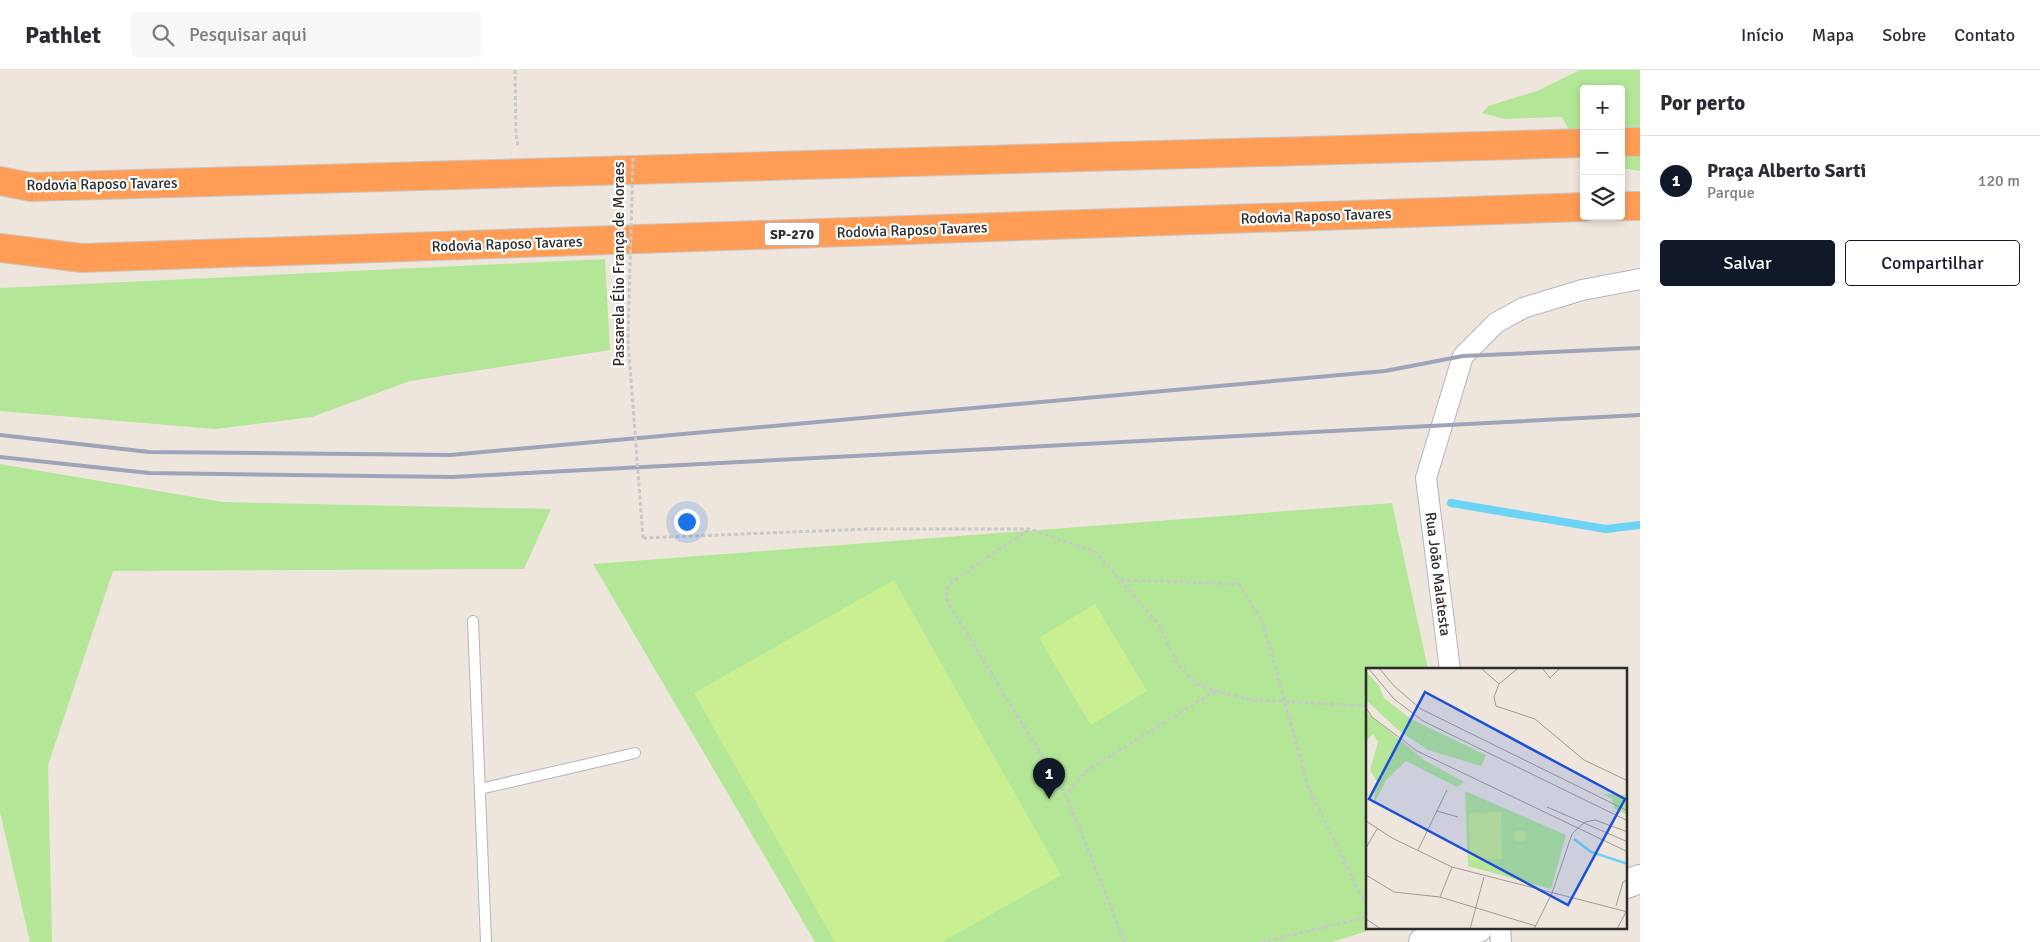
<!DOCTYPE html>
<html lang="pt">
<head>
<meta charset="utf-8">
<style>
  :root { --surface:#fff; --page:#f7f7f7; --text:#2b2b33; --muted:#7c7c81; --line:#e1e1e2; --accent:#111827 }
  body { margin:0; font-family:Signika,sans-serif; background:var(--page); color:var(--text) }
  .controls { position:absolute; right:15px; top:15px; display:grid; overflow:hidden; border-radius:5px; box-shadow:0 2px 8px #0003 }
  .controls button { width:45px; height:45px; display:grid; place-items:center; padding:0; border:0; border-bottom:1px solid var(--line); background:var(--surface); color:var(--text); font:25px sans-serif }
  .you { position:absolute; left:686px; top:451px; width:18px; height:18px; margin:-12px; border:4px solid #fff; border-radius:50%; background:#1a73e8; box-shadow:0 0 0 8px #1a73e833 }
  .badge { display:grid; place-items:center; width:32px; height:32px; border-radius:50%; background:var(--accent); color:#fff; font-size:16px; font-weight:700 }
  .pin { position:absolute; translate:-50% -41px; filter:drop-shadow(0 1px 2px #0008) }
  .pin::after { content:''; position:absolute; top:26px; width:18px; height:15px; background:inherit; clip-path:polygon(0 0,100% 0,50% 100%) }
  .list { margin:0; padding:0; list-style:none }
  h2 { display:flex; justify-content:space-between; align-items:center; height:65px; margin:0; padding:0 20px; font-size:21px }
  h2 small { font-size:16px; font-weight:400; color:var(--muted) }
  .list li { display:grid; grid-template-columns:32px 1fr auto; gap:15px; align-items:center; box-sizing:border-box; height:90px; padding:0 20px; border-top:1px solid var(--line) }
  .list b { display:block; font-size:19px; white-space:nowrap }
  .list p { margin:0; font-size:16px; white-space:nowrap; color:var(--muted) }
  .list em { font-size:16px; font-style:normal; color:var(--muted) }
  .actions { display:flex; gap:10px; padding:15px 20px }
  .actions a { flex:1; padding:11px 0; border:1px solid var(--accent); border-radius:5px; text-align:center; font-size:18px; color:var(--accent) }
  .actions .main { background:var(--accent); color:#fff }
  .icon { flex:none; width:28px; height:28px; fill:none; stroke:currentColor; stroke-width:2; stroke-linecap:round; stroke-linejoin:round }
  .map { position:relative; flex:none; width:1640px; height:872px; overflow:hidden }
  header { display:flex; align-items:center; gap:30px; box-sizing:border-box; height:70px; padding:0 25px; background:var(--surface); border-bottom:1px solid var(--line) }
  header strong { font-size:24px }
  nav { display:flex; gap:28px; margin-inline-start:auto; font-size:18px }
  .search { width:350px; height:45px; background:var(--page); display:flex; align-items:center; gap:12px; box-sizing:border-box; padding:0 18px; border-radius:5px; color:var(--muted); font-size:19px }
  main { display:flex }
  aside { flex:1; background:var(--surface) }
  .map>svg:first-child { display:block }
  .green { fill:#b3e797 }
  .pitch { fill:#c9ef92 }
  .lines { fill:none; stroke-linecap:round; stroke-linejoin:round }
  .stream { stroke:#6bd3f5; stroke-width:8 }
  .service-casing { stroke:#b1b4c0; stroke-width:12 }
  .minor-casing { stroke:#b1b4c0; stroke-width:22 }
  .secondary-casing { stroke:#b1b4c0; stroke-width:30 }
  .motorway-casing { stroke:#c8c8c8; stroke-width:30 }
  .path { stroke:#c8c8c8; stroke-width:3; stroke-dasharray:4 2.5; stroke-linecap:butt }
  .service { stroke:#fff; stroke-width:10 }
  .minor { stroke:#fff; stroke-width:20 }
  .secondary { stroke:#fff; stroke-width:28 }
  .motorway { stroke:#ff9d57; stroke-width:28 }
  .rail { stroke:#9fa3b7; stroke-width:4 }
  .path-bridge { stroke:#c8c8c8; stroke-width:3; stroke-dasharray:4 2.5; stroke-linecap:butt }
  .labels { text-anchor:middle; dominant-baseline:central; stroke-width:4.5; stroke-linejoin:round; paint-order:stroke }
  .shield { fill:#fff; stroke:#6b6b6b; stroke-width:1 }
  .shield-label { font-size:14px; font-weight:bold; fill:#2b2b2b }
  .street-label { font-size:15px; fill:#2b2b2b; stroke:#fff }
  .inset-river { fill:none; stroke:#6bd3f5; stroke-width:2.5 }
  .inset-road { fill:none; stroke:#a09b96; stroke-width:1 }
  .view { fill:#1d4ed8; fill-opacity:0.15; stroke:#1d4ed8; stroke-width:2.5 }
  .inset-edge { fill:none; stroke:#2b2b2b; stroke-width:2.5 }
</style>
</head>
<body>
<header>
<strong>Pathlet</strong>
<div class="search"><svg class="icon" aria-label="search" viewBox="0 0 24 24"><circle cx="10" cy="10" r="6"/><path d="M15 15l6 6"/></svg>Pesquisar aqui</div>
<nav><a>Início</a><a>Mapa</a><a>Sobre</a><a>Contato</a></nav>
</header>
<main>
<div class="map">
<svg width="1640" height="872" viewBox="0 0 1640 872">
  <rect width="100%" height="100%" fill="#eee6dd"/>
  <path class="green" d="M1580,0H1640V101L1621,98V19H1584V78L1575,71L1562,47L1504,49L1482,43L1488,36L1537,21Z
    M605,189L610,280L410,311L312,347L215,359L0,341V218Z
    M0,394L223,432L551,439L524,499L113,501L48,695L52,872H30L0,742Z
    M1392,433L1428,599L1368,600V858H1377L1332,872H815L593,494Z"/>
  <path class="pitch" d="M894,510L1061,805L942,872H835L694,623Z
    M1095,534L1147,621L1091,655L1039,568Z"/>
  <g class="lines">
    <path class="stream" d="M1451,433L1606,459L1640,455"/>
    <defs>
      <path id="service" d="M473,551L486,872
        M480,719L635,683"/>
      <path id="minor" d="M1450,600L1426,408L1463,286L1496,253L1523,238L1582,220L1640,209
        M1500,858L1501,872"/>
      <path id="secondary" d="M1626,814L1640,809
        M1423,872L1478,858"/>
      <path id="motorway" d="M1621,72H1640
        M0,111L31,117L1584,73
        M1621,136H1640
        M0,178L82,188L1584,137"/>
    </defs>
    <use href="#service" class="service-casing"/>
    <use href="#minor" class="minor-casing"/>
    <use href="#secondary" class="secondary-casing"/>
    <use href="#motorway" class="motorway-casing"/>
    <path class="path" d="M515,0L516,63L518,77
      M1028,460L952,512L946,520L947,531L1066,725
      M643,468L867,459H1029L1096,482L1159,555L1178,595L1197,614L1219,622L1253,630L1368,636
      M1121,510L1239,514L1263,553L1308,716L1358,820L1368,836
      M1125,872L1066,725L1085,702L1215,621
      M1261,872L1368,847"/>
    <use href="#service" class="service"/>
    <use href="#minor" class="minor"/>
    <use href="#secondary" class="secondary"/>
    <use href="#motorway" class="motorway"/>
    <path class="rail" d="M0,365L149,382L450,385L1385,301L1463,286L1640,278
      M0,387L149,403L452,407L1640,345"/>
    <path class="path-bridge" d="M633,88L628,270L643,468"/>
  </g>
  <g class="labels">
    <rect class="shield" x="764.5" y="152.5" width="55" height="23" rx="4"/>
    <g class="shield-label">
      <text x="792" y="164">SP-270</text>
    </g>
    <g class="street-label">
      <text transform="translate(102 114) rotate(-1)">Rodovia Raposo Tavares</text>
      <text transform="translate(1316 146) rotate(-2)">Rodovia Raposo Tavares</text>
      <text transform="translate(912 160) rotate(-2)">Rodovia Raposo Tavares</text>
      <text transform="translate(507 174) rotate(-2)">Rodovia Raposo Tavares</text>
      <text transform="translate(619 194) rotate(-90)">Passarela Élio França de Moraes</text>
      <text transform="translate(1438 504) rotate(83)">Rua João Malatesta</text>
    </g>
  </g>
  <g transform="translate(1366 598)">
    <rect width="261" height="261" fill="#eee6dd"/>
    <path d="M0,3L13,18L18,30L45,51L120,87L115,98L62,82L32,62L0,32ZM0,44L58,92L98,114L91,119L40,93L20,112L7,138L11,114L4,102L12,74L7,66L0,73ZM99,123L200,167L185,221L102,198ZM237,126L261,127V147L249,141L246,131Z" fill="#b3e797"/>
    <path d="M135,144L136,191L104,192L103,145ZM148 168a6 6 0 1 1 12 0a6 6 0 1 1-12 0Z" fill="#c9ef92"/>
    <path class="inset-river" d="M208,171L225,184L262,196"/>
    <path class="inset-road" d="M3,1L28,31L57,53L262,153M14,1L28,18L55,41L262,143M116,1L133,16L128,29L130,38L169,51L218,92L262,113M177,1L184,10L193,1M133,16L151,1M0,40L6,49L51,83L262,184M181,139L262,174M71,143L92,149M0,153L26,170L86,199L262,244M0,180L11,161M52,182L81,122M0,207L28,224L74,229L170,258M74,229L86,199M250,238L257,214L262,211M0,251L15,261M104,261L118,209M168,261L186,225L206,166L211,161L219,154L229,152L262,164M251,261L260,244"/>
    <path class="view" d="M59,24L259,131L202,237L3,131Z"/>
    <rect width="261" height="261" class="inset-edge"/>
  </g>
</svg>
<div class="controls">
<button>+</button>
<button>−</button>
<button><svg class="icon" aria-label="layers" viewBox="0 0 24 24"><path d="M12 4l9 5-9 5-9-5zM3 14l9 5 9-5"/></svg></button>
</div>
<div class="you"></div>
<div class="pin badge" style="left:1049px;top:729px">1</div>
</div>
<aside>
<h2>Por perto<small></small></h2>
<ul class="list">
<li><span class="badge">1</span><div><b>Praça Alberto Sarti</b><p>Parque</p></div><em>120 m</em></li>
</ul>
<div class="actions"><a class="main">Salvar</a><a>Compartilhar</a></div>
</aside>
</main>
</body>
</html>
